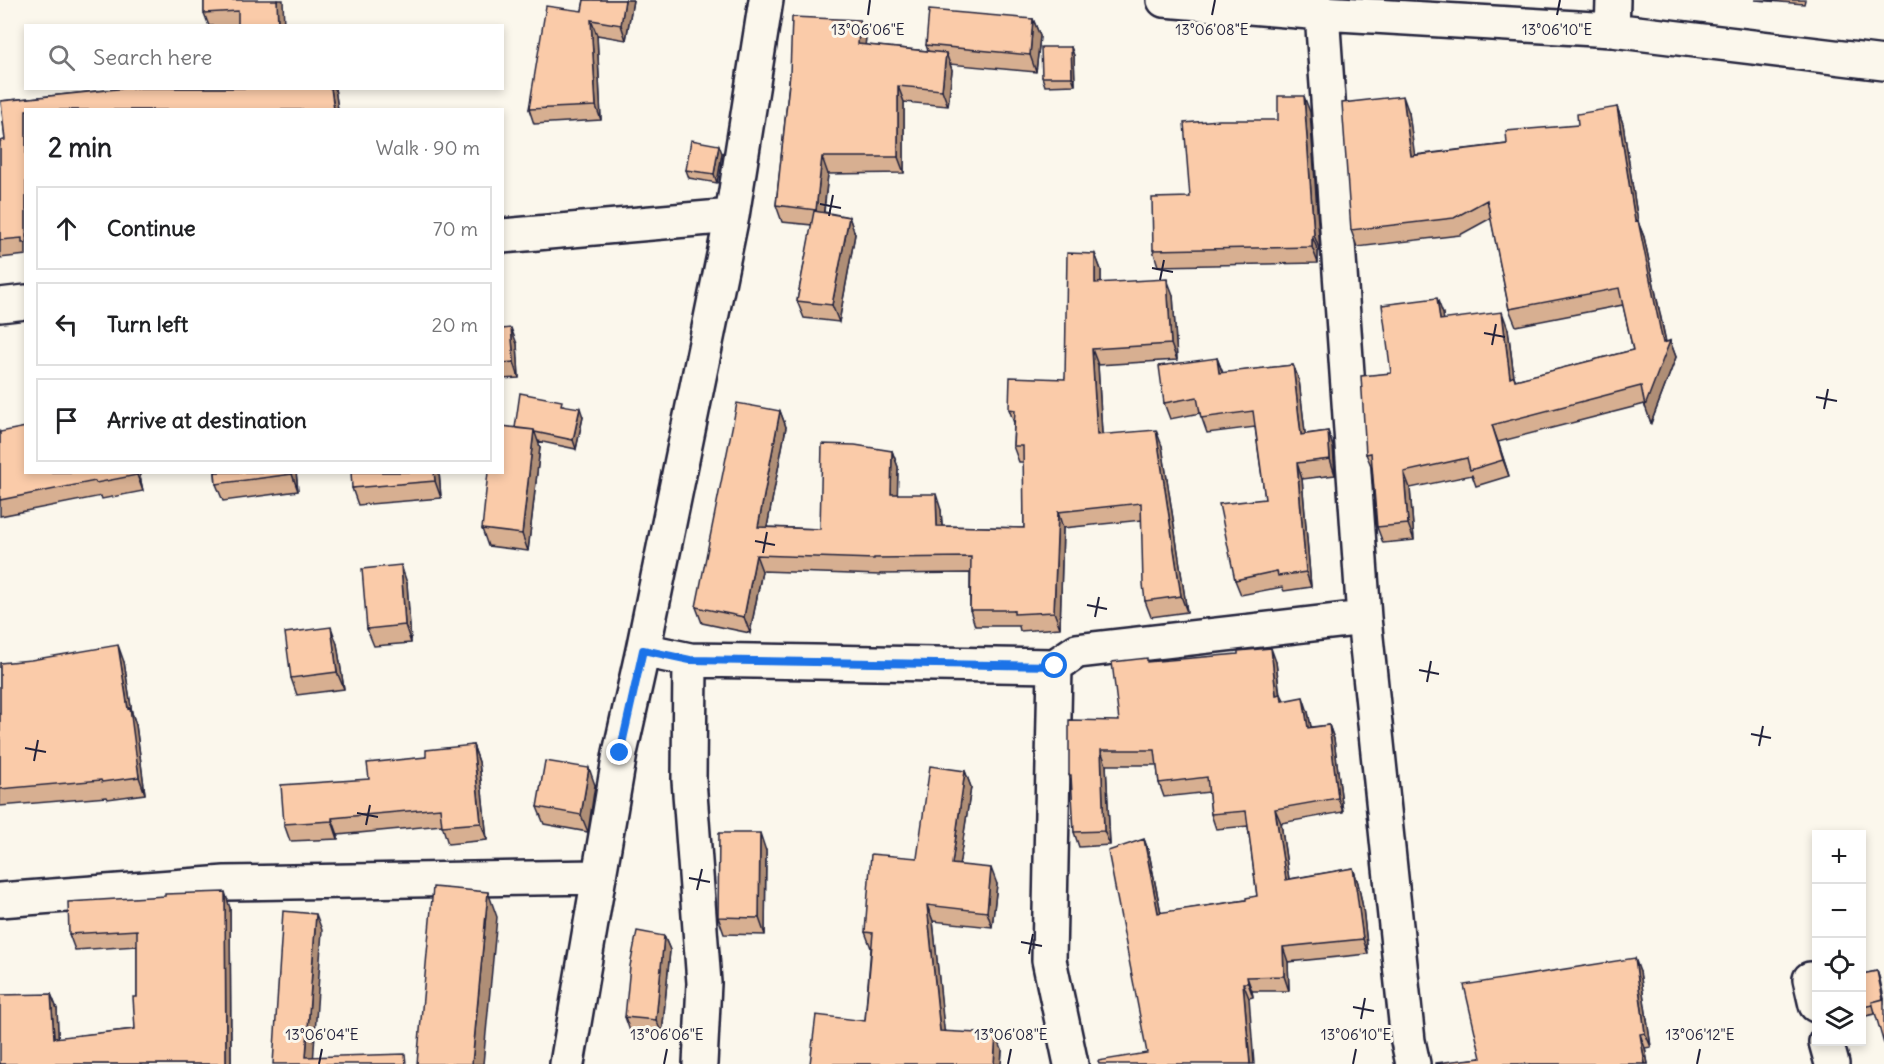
<!DOCTYPE html>
<html lang="en">
<head>
<meta charset="utf-8">
<style>
  :root { --surface:#fff; --page:#f2f2f2; --text:#202124; --muted:#757577; --line:#e0e0e0 }
  body { margin:0; font-family:Delius,sans-serif; background:var(--page); color:var(--text) }
  .controls { position:absolute; right:18px; bottom:18px; display:grid; overflow:hidden; border-radius:0px; box-shadow:0 3px 9px #0003 }
  .controls button { width:54px; height:54px; display:grid; place-items:center; padding:0; border:0; border-bottom:2px solid var(--line); background:var(--surface); color:var(--text); font:30px sans-serif }
  .stop { position:absolute; width:18px; height:18px; margin:-14px; border:4px solid #1a73e8; border-radius:50%; background:#fff }
  .stop.end { background:#1a73e8; border-color:#fff; box-shadow:0 2px 6px #0008 }
  .list { margin:0; padding:0; list-style:none }
  h2 { display:flex; justify-content:space-between; align-items:center; height:78px; margin:0; padding:0 24px; font-size:26px }
  h2 small { font-size:20px; font-weight:400; color:var(--muted) }
  .list li { display:grid; grid-template-columns:39px 1fr auto; gap:18px; align-items:center; box-sizing:border-box; height:84px; margin:0 12px 12px; padding:0 12px; border:2px solid var(--line); border-radius:0px }
  .list b { display:block; font-size:22px; white-space:nowrap }
  .list em { font-size:20px; font-style:normal; color:var(--muted) }
  .icon { flex:none; width:33px; height:33px; fill:none; stroke:currentColor; stroke-width:2; stroke-linecap:round; stroke-linejoin:round }
  .map { position:relative; flex:none; width:1884px; height:1064px; overflow:hidden }
  .search { position:absolute; background:var(--surface); box-shadow:0 3px 9px #0003; left:24px; top:24px; width:480px; height:66px; display:flex; align-items:center; gap:15px; box-sizing:border-box; padding:0 21px; border-radius:0px; color:var(--muted); font-size:22px }
  .panel { position:absolute; background:var(--surface); box-shadow:0 3px 9px #0003; left:24px; top:108px; width:480px; height:366px; border-radius:0px }
  .map>svg:first-child { display:block }
  .lines { fill:none; stroke-linecap:round; stroke-linejoin:round }
  .minor-casing { stroke:#22223b; stroke-width:38 }
  .minor { stroke:#fbf7ec; stroke-width:33 }
  .wall { fill:#d7af91; stroke:#22223b; stroke-width:1.5 }
  .shaded-wall { fill:#af8e76; stroke:#22223b; stroke-width:1.5 }
  .building { fill:#facba9; stroke:#22223b; stroke-width:1.5 }
  .route { stroke:#1a73e8; stroke-width:8 }
  .ticks { fill:none; stroke:#22223b; stroke-width:2 }
  .ticks-label { font-size:15px; text-anchor:middle; fill:#22223b; stroke:#fbf7ec; stroke-width:6; stroke-linejoin:round; paint-order:stroke }
</style>
</head>
<body>
<div class="map">
<svg width="1884" height="1064" viewBox="0 0 1884 1064">
  <rect width="100%" height="100%" fill="#fbf7ec"/>
  <filter id="ink" filterUnits="userSpaceOnUse"><feTurbulence type="fractalNoise" baseFrequency=".0167" numOctaves="2"/><feDisplacementMap in="SourceGraphic" scale="12" xChannelSelector="R" yChannelSelector="G"/><feConvolveMatrix kernelMatrix="1 2 1 2 8 2 1 2 1" color-interpolation-filters="sRGB"/></filter>
  <g filter="url(#ink)">
    <g class="lines">
      <defs>
        <path id="minor" d="M1164,0L1322,13L1612,30L1884,63
          M1322,13L1364,618L1408,1041L1413,1064
          M1612,30L1613,0
          M502,236L732,216
          M0,305L26,302
          M643,650L690,660L1055,666L1077,651L1364,618
          M690,660L689,780L704,983L700,1064
          M1055,666L1049,960L1071,1064
          M0,900L225,883L598,877
          M1810,979L1816,1005
          M1826,1042L1832,1064
          M567,1064L620,753L643,650L732,216L766,0"/>
      </defs>
      <use href="#minor" class="minor-casing"/>
      <use href="#minor" class="minor"/>
    </g>
    <path class="wall" d="M204,0L284,26H209L204,13Z
      M584,0H633L626,40L597,35L601,120L534,124L529,109L582,11Z
      M1755,0H1805L1804,4Z
      M1033,19L1040,36L1036,72L950,64L952,70L948,106L904,102V173L828,174L824,212L849,217L855,234L839,322L804,318L797,301L812,225L782,222L776,205L790,74L866,36L865,45L928,51L926,45Z
      M1071,47L1074,56L1075,85L1045,86L1042,77Z
      M127,88H335L338,110H26V255L0,258V141L5,140L1,101Z
      M1617,107L1623,124L1638,222L1644,237L1666,342L1670,341L1676,357L1651,423L1645,404L1498,442L1509,476L1476,486L1472,475L1410,488L1414,540L1383,543L1377,527L1373,470L1366,454L1391,373L1443,314V320L1508,329L1514,377L1516,380L1633,350L1623,305L1516,326L1509,309L1491,218L1460,235L1357,247L1351,230L1409,113L1414,155L1507,144L1578,125Z
      M1310,112L1320,251H1318V263L1158,266L1153,250L1190,197L1278,120Z
      M722,153L717,183L689,178L686,170Z
      M1095,254L1101,270V283L1173,295L1177,360L1098,365L1102,434L1162,446L1187,612L1151,617L1145,601L1142,520L1063,528L1060,628L1020,631L1019,626H975L970,610V573L880,574V575L762,571L750,633L702,623L696,607L780,411L786,427L767,527L820,529L892,451L898,467L897,494L941,510L942,526L1024,528V462H1019L1013,446L1014,423L1009,409L1065,379Z
      M502,329L517,344L519,378L502,379Z
      M1217,358L1223,373L1293,365L1299,380L1305,434L1328,431L1333,447L1335,475L1302,479L1311,587L1284,591L1282,587L1241,595L1235,580L1265,499L1255,427L1207,433L1200,413L1170,419L1164,403Z
      M563,405L583,417L576,449L538,441L540,447L528,551L488,546L482,529L515,428Z
      M0,432L26,472H139L143,491L102,499L101,496L0,516Z
      M215,472H296L298,491L223,501L216,484Z
      M439,472L441,498L358,505L352,488Z
      M407,583L411,643L374,646L367,629Z
      M337,644L344,689L297,695L291,678Z
      M124,662L132,713L136,725L145,794L108,799L107,797L0,806V663Z
      M1148,662H1276L1280,695L1281,694L1284,700L1308,712L1311,727L1329,725L1334,739L1343,812L1281,823L1289,879L1353,868L1358,883L1363,908L1368,954L1288,962L1289,991H1252L1253,997L1249,998L1147,1053L1144,839L1149,853L1161,913L1246,900L1257,896L1248,826L1216,829L1211,814L1209,792L1164,797L1159,783L1157,765H1106L1110,845L1079,847L1074,832L1072,784L1069,775L1119,721Z
      M473,745L479,762L487,840L448,844L442,825L338,835V839L290,841L284,824L369,779L426,757Z
      M965,771L971,787L959,865L997,884L992,927L933,921L944,1031L1002,1050L1001,1064H810L865,1021L871,948L865,932L917,858Z
      M595,785L588,832L544,824L537,807Z
      M766,851L765,935L724,934L718,917Z
      M230,908L231,1064H0L51,994L57,1009L58,1038L135,1029L137,997V946L75,950L69,934Z
      M664,936L670,950L662,1034L630,1031L625,1017Z
      M1877,971L1880,980L1875,1014L1862,1017V974Z
      M1640,972L1651,1047L1645,1048L1648,1064H1436L1481,1058Z"/>
    <path class="shaded-wall" d="M277,0H283L284,26H278Z
      M625,0H633L626,40L621,25Z
      M1033,19L1040,36L1036,72L1030,55Z
      M591,20L597,35L601,120L596,106Z
      M860,20L866,36L864,60L858,44Z
      M1071,47L1074,56L1075,85L1072,77Z
      M946,53L952,70L948,106L942,90Z
      M898,86L904,102V173L898,157Z
      M331,88H335L338,110H334Z
      M1304,96L1310,112L1320,251L1314,235Z
      M1403,96L1409,113L1417,172L1411,156Z
      M1617,107L1623,124L1638,222L1644,237L1667,348L1670,341L1676,357L1651,423L1645,406L1663,343L1635,221Z
      M719,145L722,153L717,183L714,174Z
      M822,157L828,174L822,226L816,210Z
      M849,217L855,234L839,322L832,305Z
      M1312,236L1318,251V263L1312,247Z
      M1095,254L1101,270V300L1095,283Z
      M1167,279L1173,295L1177,360L1171,344Z
      M1437,298L1443,314L1446,337L1440,320Z
      M1502,312L1508,329L1516,394L1510,378Z
      M511,328L517,344L519,378L514,362Z
      M1092,349L1098,365L1103,451L1097,435Z
      M1217,358L1223,374L1219,373Z
      M1293,365L1299,380L1307,450L1301,435Z
      M580,408L583,417L576,449L573,440Z
      M780,411L786,427L764,543L758,527Z
      M1492,425L1498,442L1509,476L1503,460Z
      M534,430L540,447L528,551L522,534Z
      M1156,430L1162,446L1187,612L1181,596Z
      M1328,431L1333,447L1335,475L1330,459Z
      M892,451L898,467L897,510L891,494Z
      M1297,463L1302,479L1311,587L1306,572Z
      M136,472H139L143,491L137,475Z
      M292,472H296L298,491L292,474Z
      M434,472H439L441,498L435,481Z
      M1404,472L1410,488L1414,540L1408,524Z
      M936,494L941,510L943,542L937,526Z
      M1058,512L1063,528L1060,628L1054,612Z
      M756,555L762,571L750,633L744,617Z
      M401,565L407,583L411,643L405,625Z
      M331,627L337,644L344,689L337,672Z
      M118,645L124,662L132,713L136,725L145,794L139,777Z
      M1271,648L1276,662L1281,709L1276,695Z
      M1303,697L1308,712L1314,742L1308,728Z
      M1329,725L1334,739L1343,812L1338,798Z
      M473,745L479,762L487,840L481,823Z
      M1101,750L1106,765L1110,845L1104,831Z
      M589,768L595,785L588,832L581,815Z
      M965,771L971,787L957,880L952,864Z
      M1275,809L1281,823L1291,894L1286,880Z
      M332,818L338,835V839L332,821Z
      M760,833L766,851L765,935L759,918Z
      M1144,839L1149,853L1164,928L1158,913Z
      M991,868L997,884L992,927L987,912Z
      M1353,868L1358,883L1363,908L1368,954L1363,939Z
      M225,892L230,908L231,1064H226Z
      M488,892L497,917L483,1064H472Z
      M927,905L933,921L946,1047L940,1031Z
      M316,914L322,930L313,1064L306,1057Z
      M664,936L670,950L662,1034L656,1020Z
      M1283,947L1288,962L1289,991L1284,976Z
      M1635,958L1640,972L1651,1047L1645,1033Z
      M1877,971L1880,980L1884,998V1004Z
      M1247,977L1252,991L1253,997L1248,983Z
      M1243,983L1249,998L1254,1064H1250Z
      M51,994L57,1009L59,1054L54,1038Z
      M996,1034L1002,1050L1001,1064H994Z
      M1640,1034L1645,1048L1648,1064H1645Z"/>
    <path class="building" d="M204,0H277L278,26H238V11L204,13Z
      M584,0H625L621,25L591,20L596,106L529,109L546,6L582,11Z
      M929,10L1033,19L1030,55L926,45Z
      M792,17L860,20L858,44L946,53L942,90L898,86V157H822L816,210L776,205L790,74Z
      M1041,47H1071L1072,77H1042Z
      M127,88H331L334,110H26V243H22V238L0,240V141L5,140L1,101Z
      M1278,96H1304L1314,235L1312,236V247L1153,250L1152,198L1190,197L1184,123L1219,120H1278Z
      M1403,96L1411,156L1507,144L1506,131L1578,125L1577,114L1617,107L1635,221L1638,220L1663,343L1670,341L1645,406L1641,386L1492,425L1503,460L1470,470L1467,458L1404,472L1408,524L1377,527L1371,453L1366,454L1361,376L1391,373L1382,305L1437,298L1440,320L1502,312L1510,378L1514,376L1515,380L1633,350L1619,288L1509,309L1487,200L1454,218L1351,230L1342,103Z
      M691,140L719,145L714,174L686,170Z
      M814,211L849,217L832,305L797,301Z
      M1067,253L1095,254V283L1167,279L1171,344L1092,349L1097,435L1156,430L1181,596L1145,601L1143,584L1141,503L1058,512L1054,612L1014,614V610H970L971,557L874,558V559L756,555L744,617L696,607L737,403L780,411L758,527L820,529L822,444L855,445L892,451L891,494H936L937,526L1024,528L1023,446H1013L1015,410L1009,409L1010,377L1065,379Z
      M511,328L514,362L502,363V329Z
      M1217,358L1219,373L1293,365L1301,435L1328,431L1330,459L1297,463L1306,572L1278,576L1277,571L1235,580L1219,504L1265,499L1253,411L1201,418L1197,397L1164,403L1159,366Z
      M520,393L562,401L561,405L580,408L573,440L535,432L534,430L515,428Z
      M502,426L534,430L522,534L482,529L488,472H502Z
      M26,427V472H136L137,475L96,483L95,481L0,500V432Z
      M215,472H292V474L216,484Z
      M351,472H434L435,481L352,488Z
      M401,565L405,625L367,629L362,569Z
      M331,627L337,672L291,678L285,633Z
      M118,645L128,709L130,708L139,777L102,782L101,780L0,789V663L31,660Z
      M1271,648L1276,695L1281,694L1282,701L1303,697L1308,728L1329,725L1338,798L1275,809L1286,880L1353,868L1357,894L1363,939L1283,947L1284,976L1247,977L1248,983H1243L1250,1064H1099L1098,1061L1147,1053L1108,851L1144,839L1158,913L1246,900V898L1257,896L1246,811L1211,814L1207,777L1159,783L1155,750H1101L1104,831L1074,832L1071,775H1069V720L1119,721L1112,662L1147,658V662L1238,654V651Z
      M473,745L481,823L442,826L440,808L332,818V821L284,824L281,785L369,779L367,763L426,757V750Z
      M545,761L589,768L581,815L537,807Z
      M930,766L965,771L952,864L991,868L987,912L927,905L940,1031L996,1034L994,1064H810L816,1015L865,1021L873,933L865,932L871,854L917,858Z
      M719,833H760L759,918L718,917Z
      M433,887L488,892L472,1064H417Z
      M225,892L226,1064H0V995L51,994L54,1038L135,1029L133,997H137V930L69,934L68,902L165,896V894Z
      M283,911L316,914L306,1057L405,1054L406,1064H273Z
      M637,931L664,936L656,1020L625,1017L630,966Z
      M1635,958L1645,1033L1640,1034L1645,1064H1436V1063L1481,1058L1464,985Z
      M1877,971L1883,999L1872,1002L1873,1005L1862,1007V974Z
      M1884,999V1044L1872,1002Z"/>
  </g>
  <g class="lines" filter="url(#ink)">
    <path class="route" d="M620,753L643,650L690,660L1055,666"/>
  </g>
  <path class="ticks" d="M868,15L870,0M1212,15L1215,0M1557,15L1560,0M820,204L841,208M829,216L833,195M1152,268L1173,272M1160,280L1164,260M1484,333L1505,337M1492,345L1496,324M1816,397L1837,401M1824,409L1828,389M755,541L775,545M763,553L767,532M1087,605L1107,609M1095,617L1099,597M1419,670L1439,674M1427,682L1431,661M1751,734L1771,738M1759,746L1763,726M25,748L46,752M34,761L38,740M357,813L378,817M366,825L370,805M689,878L710,882M697,890L702,869M1021,942L1042,946M1029,954L1033,934M1353,1007L1374,1011M1361,1019L1365,998M319,1064L322,1049M664,1064L667,1049M1008,1064L1011,1049M1353,1064L1356,1049M1697,1064L1700,1049"/>
  <g class="ticks-label">
    <text x="868" y="35">13°06'06"E</text>
    <text x="1212" y="35">13°06'08"E</text>
    <text x="1557" y="35">13°06'10"E</text>
    <text x="322" y="1040">13°06'04"E</text>
    <text x="667" y="1040">13°06'06"E</text>
    <text x="1011" y="1040">13°06'08"E</text>
    <text x="1356" y="1040">13°06'10"E</text>
    <text x="1700" y="1040">13°06'12"E</text>
  </g>
</svg>
<div class="controls">
<button>+</button>
<button>−</button>
<button><svg class="icon" aria-label="locate" viewBox="0 0 24 24"><circle cx="12" cy="12" r="6"/><path d="M12 2v4M12 18v4M2 12h4M18 12h4"/></svg></button>
<button><svg class="icon" aria-label="layers" viewBox="0 0 24 24"><path d="M12 4l9 5-9 5-9-5zM3 14l9 5 9-5"/></svg></button>
</div>
<div class="stop" style="left:1055px;top:666px"></div>
<div class="stop end" style="left:620px;top:753px"></div>
<div class="search"><svg class="icon" aria-label="search" viewBox="0 0 24 24"><circle cx="10" cy="10" r="6"/><path d="M15 15l6 6"/></svg>Search here</div>
<section class="panel">
<h2>2 min<small>Walk · 90 m</small></h2>
<ul class="list">
<li><svg class="icon" aria-label="ahead" viewBox="0 0 24 24"><path d="M12 20V5M6 11l6-6 6 6"/></svg><div><b>Continue</b></div><em>70 m</em></li>
<li><svg class="icon" aria-label="left" viewBox="0 0 24 24"><path d="M17 20v-9H6M10 6l-5 5 5 5"/></svg><div><b>Turn left</b></div><em>20 m</em></li>
<li><svg class="icon" aria-label="arrive" viewBox="0 0 24 24"><path d="M6 21V4h12l-3 4 3 4H6"/></svg><div><b>Arrive at destination</b></div></li>
</ul>
</section>
</div>
</body>
</html>
